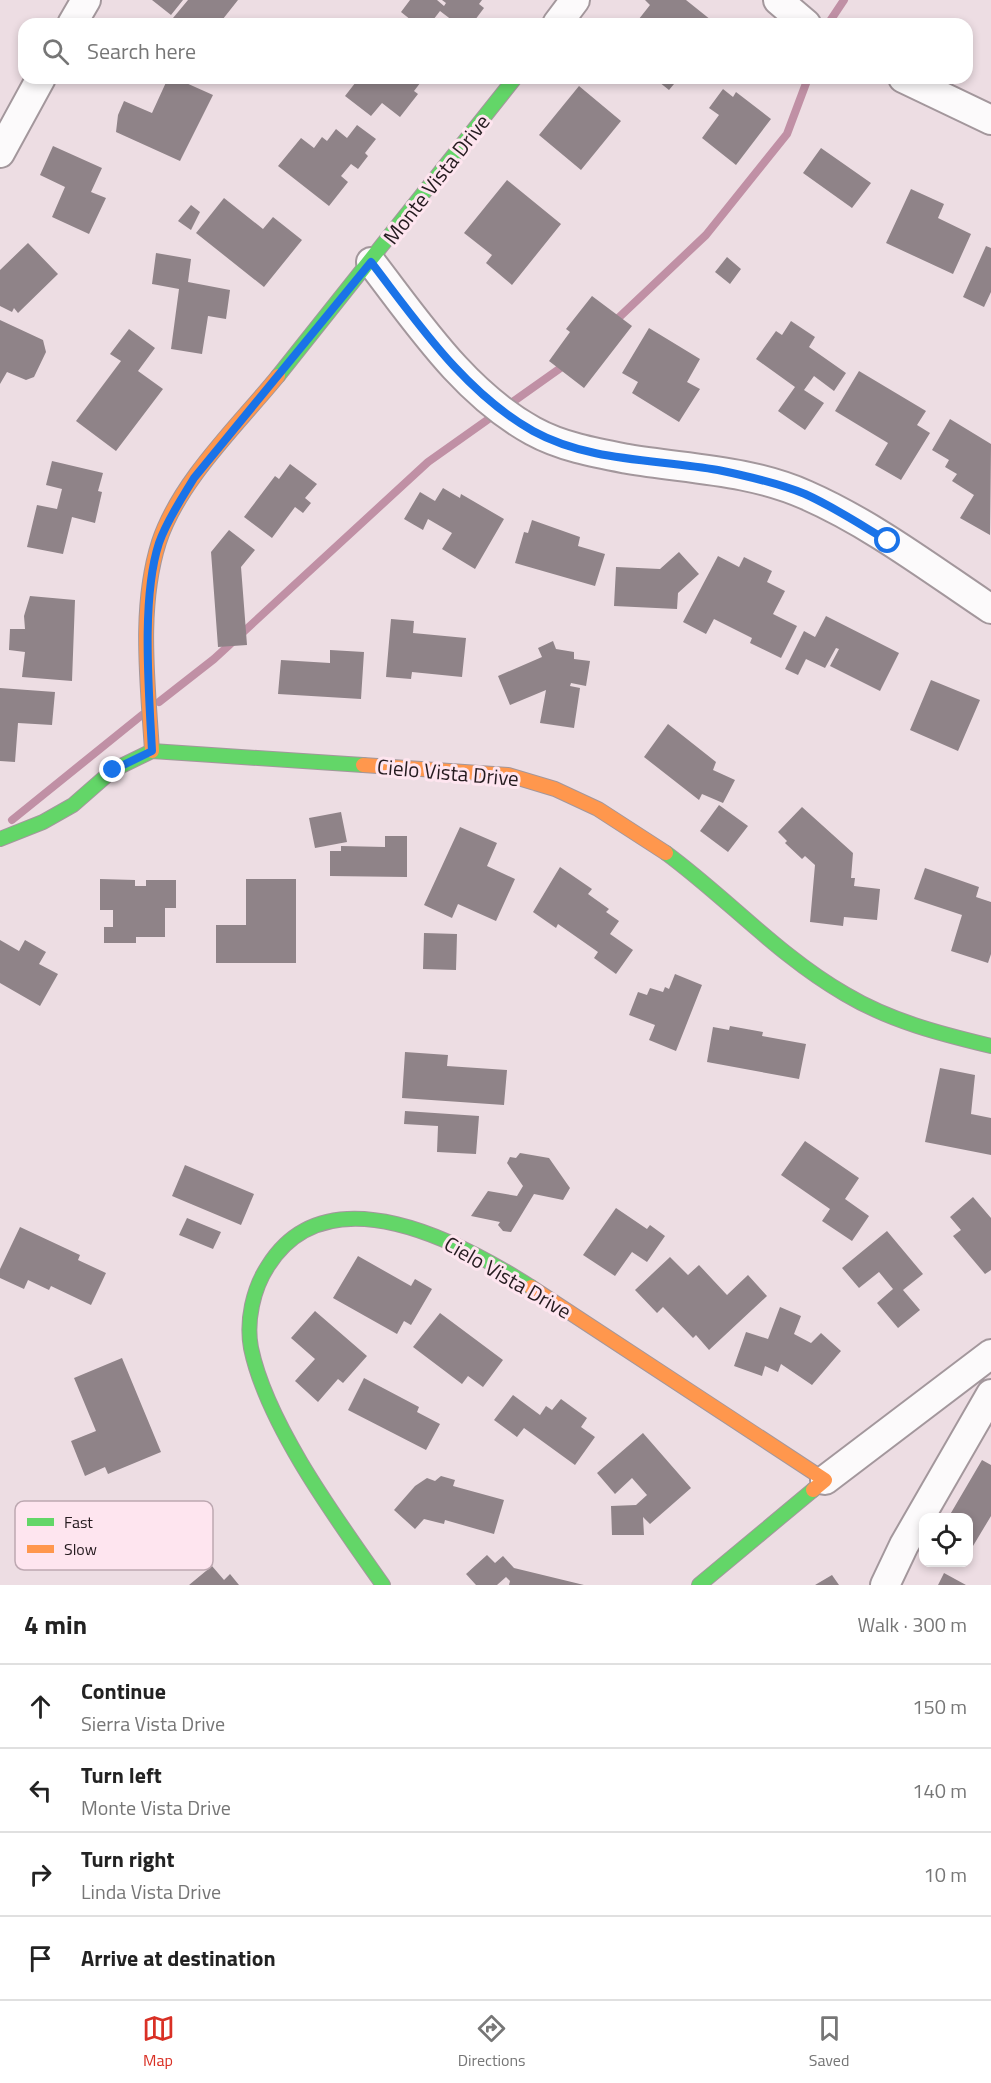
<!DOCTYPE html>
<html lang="en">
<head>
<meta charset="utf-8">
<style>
  :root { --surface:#fff; --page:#f6f6f6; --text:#222; --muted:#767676; --line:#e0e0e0; --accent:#d93025 }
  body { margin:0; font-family:"Titillium Web",sans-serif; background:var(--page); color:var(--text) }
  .controls { position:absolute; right:18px; bottom:18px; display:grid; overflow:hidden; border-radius:12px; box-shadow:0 3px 9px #0003 }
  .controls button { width:54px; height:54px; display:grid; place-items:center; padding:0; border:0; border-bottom:2px solid var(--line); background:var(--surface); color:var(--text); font:30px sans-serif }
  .stop { position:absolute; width:18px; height:18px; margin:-14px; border:4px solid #1a73e8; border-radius:50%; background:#fff }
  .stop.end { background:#1a73e8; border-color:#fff; box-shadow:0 2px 6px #0008 }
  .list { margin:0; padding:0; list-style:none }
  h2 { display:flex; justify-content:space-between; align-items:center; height:78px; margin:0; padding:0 24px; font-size:26px }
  h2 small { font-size:20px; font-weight:400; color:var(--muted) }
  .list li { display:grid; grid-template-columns:39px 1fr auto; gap:18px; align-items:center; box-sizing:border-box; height:84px; padding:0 24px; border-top:2px solid var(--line) }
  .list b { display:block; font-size:22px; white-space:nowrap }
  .list p { margin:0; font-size:20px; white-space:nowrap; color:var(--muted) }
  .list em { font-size:20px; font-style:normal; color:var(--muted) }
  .icon { flex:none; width:33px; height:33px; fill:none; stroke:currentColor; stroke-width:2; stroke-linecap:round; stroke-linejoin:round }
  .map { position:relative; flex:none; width:991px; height:1585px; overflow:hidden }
  .search { position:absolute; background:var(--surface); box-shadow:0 3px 9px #0003; left:18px; right:18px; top:18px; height:66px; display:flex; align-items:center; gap:15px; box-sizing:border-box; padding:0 21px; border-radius:18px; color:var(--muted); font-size:22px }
  .sheet { height:414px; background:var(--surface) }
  nav { display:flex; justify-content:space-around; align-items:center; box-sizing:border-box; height:84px; border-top:2px solid var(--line); background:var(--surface); font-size:16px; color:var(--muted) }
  nav a { display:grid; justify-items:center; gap:3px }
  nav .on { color:var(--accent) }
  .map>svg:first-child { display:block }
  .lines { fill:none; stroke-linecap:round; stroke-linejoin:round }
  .stream { stroke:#c090a5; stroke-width:8 }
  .building { fill:#8f8388 }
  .street-casing { stroke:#a3979c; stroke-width:32 }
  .fast-casing { stroke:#a3979c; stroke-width:16 }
  .slow-casing { stroke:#a3979c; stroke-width:16 }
  .street { stroke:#fcfafb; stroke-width:28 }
  .fast { stroke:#63d668; stroke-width:14 }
  .slow { stroke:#ff974d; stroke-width:14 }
  .route { stroke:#1a73e8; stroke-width:8 }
  .labels { text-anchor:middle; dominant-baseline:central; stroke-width:6; stroke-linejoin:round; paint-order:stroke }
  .street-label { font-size:21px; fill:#251b1f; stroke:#fee5ef }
  .key { fill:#fee5ef; stroke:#bda8b1; stroke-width:1.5 }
  .key-label { font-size:16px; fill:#251b1f }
</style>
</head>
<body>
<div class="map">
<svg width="991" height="1585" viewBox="0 0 991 1585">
  <rect width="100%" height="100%" fill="#eddde3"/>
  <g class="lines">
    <path class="stream" d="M828,24L844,0
      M612,324L706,235L787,134L808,78
      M159,702L214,659L428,462L569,362
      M12,820L142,715"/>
  </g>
  <path class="building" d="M152,0H183L171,15Z
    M188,0H238L219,24H181L173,18Z
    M410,0H437L444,6L446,3L442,0H482L479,4L484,8L472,24H457L440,11L430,24H416L401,12Z
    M645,0H686L716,24H635L650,5Z
    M168,78H175L213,95L180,161L116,132L118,115L124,101L152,113Z
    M359,78H424L414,91L418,94L400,117L382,103L371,116L345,96Z
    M654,78H679L669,90Z
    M579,86L621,121L581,170L539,135Z
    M723,89L733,97L736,92L771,119L736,165L702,138L719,115L709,108Z
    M357,125L376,139L365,153L368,156L358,169L351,164L341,176L348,182L329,206L278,166L301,138L314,148L322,137L327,141L336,129L347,138Z
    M53,146L102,168L91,192L106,198L89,234L52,217L65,187L40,175Z
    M821,148L871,183L852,208L803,173Z
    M507,180L561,224L512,285L486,263L492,255L464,233Z
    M911,189L944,204L938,218L971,234L953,274L886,243Z
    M224,198L263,229L273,217L302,240L264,287L196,233Z
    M191,205L200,212L191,230L178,221Z
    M28,243L58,274L18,313L14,308L12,312L0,306V270Z
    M986,246L991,248V292L984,307L963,297Z
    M156,253L191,259L188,282L230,290L226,319L208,316L202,354L171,349L179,289L152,284Z
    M727,257L741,269L730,284L715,272Z
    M592,296L632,326L584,388L549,361L570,332L566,329Z
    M0,320L43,340L46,352L34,377L26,380L7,372L0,384Z
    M791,321L815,337L809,347L846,373L834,391L814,376L804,390L824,403L805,430L778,411L795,387L756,359L776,331L782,335Z
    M649,328L700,359L687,382L700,389L679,422L632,393L638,382L622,373Z
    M129,329L155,348L138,371L163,389L116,451L76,421L121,361L110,354Z
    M859,371L926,411L917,425L930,433L901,480L875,465L888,443L835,411Z
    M950,419L991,444L990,535L960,518L974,495L952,481L957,474L945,467L949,460L932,450Z
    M52,461L103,473L98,491L102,492L95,523L72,517L63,554L27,547L37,505L57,509L62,489L46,485Z
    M290,464L317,484L305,498L311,503L303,513L295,507L272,538L244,517L275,476L279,479Z
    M443,488L460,498L461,494L504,519L475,569L442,549L452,533L428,519L423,530L404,519L420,492L435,501Z
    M532,520L580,537L578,546L605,554L595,586L515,563L524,532L528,533Z
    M229,530L255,550L241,567L247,645L218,647L211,552Z
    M679,552L699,574L678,593L677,609L614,606L616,567L660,569Z
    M718,556L739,567L744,557L772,571L767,582L785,591L773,614L797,626L781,658L750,643L752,638L714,619L706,634L683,622Z
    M30,596L75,600L72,681L22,677L25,652L9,650L10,629H25L24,616Z
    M826,616L899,653L880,691L830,666L839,649L836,648L825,668L806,659L798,675L785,669L804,631L815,637Z
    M391,619L414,621L413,633L466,638L462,677L412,672L411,679L386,677Z
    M553,641L556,649L574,652V659L590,661L586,686L571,683L570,686L580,688L574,728L540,723L546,690L510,705L498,676L542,657L538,648Z
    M330,650L364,652L361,699L278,694L281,660L330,663Z
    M931,680L980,700L958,751L910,730Z
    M0,688L55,692L52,725L18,723L15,762L0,761Z
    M668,724L716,762L713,770L735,780L723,803L702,794L699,800L644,757Z
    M719,805L748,826L728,852L700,831Z
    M802,807L853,853L851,878H855L854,886L880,889L877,920L844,917L843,926L810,922L815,865L805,856L802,859L785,843L787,841L778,832Z
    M341,812L347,842L315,848L309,818Z
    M460,827L497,843L487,866L515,879L496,921L458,904L452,918L424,905Z
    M385,836H407V877L330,876V851H341V846L385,847Z
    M560,867L592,889L588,894L609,909L606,912L619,921L610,934L633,950L616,974L594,958L598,952L558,924L556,928L533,912Z
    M925,868L979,887L976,897L991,902V954L988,963L951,951L962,915L914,899Z
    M100,879L135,880V886H146V880H176V908H165V937H136V943H104V927H113V910H100Z
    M246,879H296V963H216V925H246Z
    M424,933L457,934L456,970L423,969Z
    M0,940L19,951L25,940L46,952L39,964L58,974L40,1006L0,983Z
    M675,974L702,985L676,1051L649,1040L655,1025L629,1015L638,992L647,995L650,988L663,992L665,987L669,989Z
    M730,1026L763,1032L762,1036L806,1044L799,1079L707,1062L713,1027L729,1030Z
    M405,1052L448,1055L447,1066L507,1070L504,1105L402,1098Z
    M940,1068L975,1075L971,1114L991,1118V1155L925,1142Z
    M405,1111L479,1116L476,1154L437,1152L438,1126L404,1124Z
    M805,1141L859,1178L845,1199L869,1216L852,1241L822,1221L830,1209L781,1175Z
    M520,1153L549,1158L570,1188L563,1200L534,1194L511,1232L503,1231L498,1225L500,1222L471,1216L488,1191L517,1196L523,1186L507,1163L510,1157L516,1158Z
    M185,1165L254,1194L241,1225L172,1196Z
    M973,1197L991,1218V1270L985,1274L953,1236L961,1230L950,1217Z
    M616,1208L647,1229L650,1225L665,1236L647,1262L632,1252L615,1276L583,1255Z
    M187,1218L221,1232L213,1249L179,1235Z
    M20,1227L80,1255L78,1260L106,1273L91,1305L51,1286L49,1290L28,1280L24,1289L0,1278V1269Z
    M887,1231L923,1274L903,1290L920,1310L898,1328L877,1303L893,1289L879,1272L859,1288L842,1268Z
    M358,1256L411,1286L415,1279L432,1289L411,1325L404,1321L397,1334L333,1298Z
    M670,1257L688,1275L699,1265L727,1295L748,1275L767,1296L709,1350L696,1335L693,1338L663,1307L657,1313L635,1290Z
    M780,1307L801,1316L794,1334L811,1343L821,1333L841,1351L812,1385L781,1364L778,1372L765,1366L762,1376L734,1366L746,1332L768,1339Z
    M315,1311L367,1356L343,1383L338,1379L318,1402L295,1381L315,1359L291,1338Z
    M440,1313L503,1360L483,1387L468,1376L462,1384L413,1347Z
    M122,1358L161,1452L108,1474L105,1467L85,1476L71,1441L96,1431L74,1378Z
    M364,1378L419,1407L417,1412L440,1424L426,1450L348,1410Z
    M513,1395L540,1415L546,1406L552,1410L561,1399L587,1418L581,1427L595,1437L575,1465L524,1428L517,1437L494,1420Z
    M643,1433L691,1488L650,1524L643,1517L644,1535H612L611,1506L636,1505L647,1495L632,1478L615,1494L597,1473Z
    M982,1460L991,1465V1516L973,1546L968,1543V1518H948Z
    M441,1476L455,1480L453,1486L504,1500L494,1534L445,1520L444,1524L424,1519L415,1529L394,1510L415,1486L427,1478L435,1481Z
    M487,1555L495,1563L503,1556L514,1568L584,1585H509L510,1581L506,1577L497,1585H476L466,1574Z
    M212,1566L224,1580L230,1574L239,1585H189Z
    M944,1573L966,1585H938Z
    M832,1575L839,1585H815Z"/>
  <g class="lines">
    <defs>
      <path id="street" d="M778,0L806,24
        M72,24L86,0
        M557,24L575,0
        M903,78L991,120
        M0,153L41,78
        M371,262C418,323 464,393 533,431C562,447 596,453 628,459C688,469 750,470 806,495C872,524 931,569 991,609
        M825,1480L991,1354
        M885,1585L904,1545L991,1394"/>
      <path id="fast" d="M278,376L515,78
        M0,839L43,822L73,805L113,770L152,751L363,765
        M666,853C727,898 779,956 845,994C890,1021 941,1034 991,1046
        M383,1585C338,1521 267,1425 251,1348C246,1321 253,1289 268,1266C328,1170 462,1243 531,1287
        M699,1585L813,1490"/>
      <path id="slow" d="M152,751C148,684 138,608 159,542C179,481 238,425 278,376
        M363,765L508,775L555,789L598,809L666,853
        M531,1287L825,1480L813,1490"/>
    </defs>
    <use href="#street" class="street-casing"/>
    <use href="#fast" class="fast-casing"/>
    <use href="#slow" class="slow-casing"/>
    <use href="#street" class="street"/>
    <use href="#fast" class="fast"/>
    <use href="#slow" class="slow"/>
  </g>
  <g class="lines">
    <path class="route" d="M113,770L152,751C149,692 141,598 159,543C167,520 182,498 194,478L371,262C418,323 464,392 533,431C589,462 657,459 718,470C747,476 778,483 805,494C834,507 861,525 888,541"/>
  </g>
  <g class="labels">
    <g class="street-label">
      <text transform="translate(436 179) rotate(-52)">Monte Vista Drive</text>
      <text transform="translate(448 772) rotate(5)">Cielo Vista Drive</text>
      <text transform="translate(508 1277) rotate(30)">Cielo Vista Drive</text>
    </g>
  </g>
  <rect x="15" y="1501" width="198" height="69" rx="9" class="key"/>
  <rect x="27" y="1518" width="27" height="8" fill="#63d668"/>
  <rect x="27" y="1545" width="27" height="8" fill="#ff974d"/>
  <g class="key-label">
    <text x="64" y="1528">Fast</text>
    <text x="64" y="1555">Slow</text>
  </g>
</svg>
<div class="controls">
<button><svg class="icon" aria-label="locate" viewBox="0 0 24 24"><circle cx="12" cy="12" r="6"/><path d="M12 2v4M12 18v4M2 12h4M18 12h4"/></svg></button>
</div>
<div class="stop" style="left:888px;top:541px"></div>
<div class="stop end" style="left:113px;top:770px"></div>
<div class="search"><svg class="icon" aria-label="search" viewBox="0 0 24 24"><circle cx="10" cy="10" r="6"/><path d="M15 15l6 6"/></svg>Search here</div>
</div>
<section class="sheet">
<h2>4 min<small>Walk · 300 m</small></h2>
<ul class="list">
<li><svg class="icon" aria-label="ahead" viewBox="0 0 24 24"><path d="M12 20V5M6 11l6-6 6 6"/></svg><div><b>Continue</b><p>Sierra Vista Drive</p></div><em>150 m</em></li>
<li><svg class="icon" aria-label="left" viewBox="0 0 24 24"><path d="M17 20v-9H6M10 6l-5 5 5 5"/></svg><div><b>Turn left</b><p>Monte Vista Drive</p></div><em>140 m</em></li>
<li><svg class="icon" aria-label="right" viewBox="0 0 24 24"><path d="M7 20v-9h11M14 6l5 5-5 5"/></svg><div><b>Turn right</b><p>Linda Vista Drive</p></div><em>10 m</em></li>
<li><svg class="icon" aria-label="arrive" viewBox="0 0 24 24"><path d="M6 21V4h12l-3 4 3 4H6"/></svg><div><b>Arrive at destination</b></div></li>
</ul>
</section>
<nav>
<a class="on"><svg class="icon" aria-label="map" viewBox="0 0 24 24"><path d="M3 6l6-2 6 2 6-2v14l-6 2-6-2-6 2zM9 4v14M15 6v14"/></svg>Map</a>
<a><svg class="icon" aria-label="directions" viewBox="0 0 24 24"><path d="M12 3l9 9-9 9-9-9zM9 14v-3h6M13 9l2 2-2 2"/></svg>Directions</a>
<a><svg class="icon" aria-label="saved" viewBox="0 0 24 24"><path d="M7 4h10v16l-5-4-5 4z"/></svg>Saved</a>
</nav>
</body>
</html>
